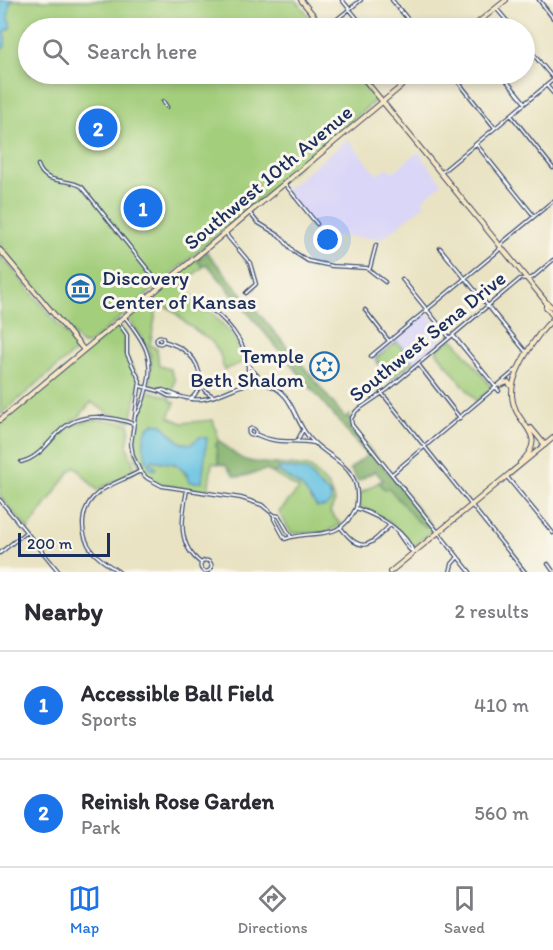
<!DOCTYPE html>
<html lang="en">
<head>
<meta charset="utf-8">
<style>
  :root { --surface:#fff; --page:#f2f2f3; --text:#2b2b33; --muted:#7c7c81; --line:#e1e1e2; --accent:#1a73e8 }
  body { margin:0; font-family:Itim,sans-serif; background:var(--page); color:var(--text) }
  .scale { position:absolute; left:18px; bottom:15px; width:92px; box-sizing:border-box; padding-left:6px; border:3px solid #1b2f5e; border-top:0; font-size:16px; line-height:21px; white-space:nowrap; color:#1b2f5e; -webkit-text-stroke:4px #fbf7ec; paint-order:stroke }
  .you { position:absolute; left:328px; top:240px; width:21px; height:21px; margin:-15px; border:4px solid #fff; border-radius:50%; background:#1a73e8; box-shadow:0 0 0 9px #1a73e833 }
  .badge { display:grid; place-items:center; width:39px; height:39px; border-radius:50%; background:var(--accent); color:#fff; font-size:20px; font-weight:700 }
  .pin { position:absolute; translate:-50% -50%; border:3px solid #fff; box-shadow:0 2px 6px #0006 }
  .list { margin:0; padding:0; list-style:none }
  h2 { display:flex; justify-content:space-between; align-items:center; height:78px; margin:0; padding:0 24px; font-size:26px }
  h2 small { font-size:20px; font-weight:400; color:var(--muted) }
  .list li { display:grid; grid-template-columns:39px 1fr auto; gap:18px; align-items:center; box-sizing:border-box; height:108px; padding:0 24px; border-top:2px solid var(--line) }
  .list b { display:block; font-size:22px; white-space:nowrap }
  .list p { margin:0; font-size:20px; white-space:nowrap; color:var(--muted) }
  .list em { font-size:20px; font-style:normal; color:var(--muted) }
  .icon { flex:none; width:33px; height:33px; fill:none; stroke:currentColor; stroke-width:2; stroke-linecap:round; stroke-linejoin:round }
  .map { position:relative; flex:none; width:553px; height:572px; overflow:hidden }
  .search { position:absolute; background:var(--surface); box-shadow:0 3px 9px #0003; left:18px; right:18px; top:18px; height:66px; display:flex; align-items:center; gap:15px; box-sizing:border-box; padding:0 21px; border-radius:33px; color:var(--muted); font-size:22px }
  .sheet { height:294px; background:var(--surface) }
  nav { display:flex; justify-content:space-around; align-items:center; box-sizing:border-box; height:84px; border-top:2px solid var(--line); background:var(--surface); font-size:16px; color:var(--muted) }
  nav a { display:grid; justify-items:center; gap:3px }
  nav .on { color:var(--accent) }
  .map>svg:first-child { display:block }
  .built { fill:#dad6f7 }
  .green { fill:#a3ce7b; stroke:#5f7e6c; stroke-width:1.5; fill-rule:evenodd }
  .forest { fill:#82b16b; stroke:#4e7064; stroke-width:1.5 }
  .water { fill:#64c1e2; stroke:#4078a0; stroke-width:1.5 }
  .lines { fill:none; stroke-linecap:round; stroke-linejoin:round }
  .street-casing { stroke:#3a4a6d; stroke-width:4.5 }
  .secondary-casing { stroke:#3a4a6d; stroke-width:6 }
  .street { stroke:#fff; stroke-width:2 }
  .secondary { stroke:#f9e7c3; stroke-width:4 }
  .labels { text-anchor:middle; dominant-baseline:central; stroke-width:6; stroke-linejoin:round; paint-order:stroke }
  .street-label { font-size:21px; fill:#1b2f5e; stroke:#fbf7ec }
  .poi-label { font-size:21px; fill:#1b2f5e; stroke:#fbf7ec; text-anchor:start }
</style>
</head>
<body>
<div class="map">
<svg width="553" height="572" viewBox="0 0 553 572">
  <rect width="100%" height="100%" fill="#fbf7ec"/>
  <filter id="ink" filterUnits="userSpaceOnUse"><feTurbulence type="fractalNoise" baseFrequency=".0167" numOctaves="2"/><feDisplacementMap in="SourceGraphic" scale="12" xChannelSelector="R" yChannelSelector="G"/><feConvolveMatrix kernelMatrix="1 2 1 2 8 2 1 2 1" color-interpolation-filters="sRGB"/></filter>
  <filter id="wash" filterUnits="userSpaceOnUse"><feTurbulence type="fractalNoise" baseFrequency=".008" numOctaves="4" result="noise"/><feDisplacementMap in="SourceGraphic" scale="24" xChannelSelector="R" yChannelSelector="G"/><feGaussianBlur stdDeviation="1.35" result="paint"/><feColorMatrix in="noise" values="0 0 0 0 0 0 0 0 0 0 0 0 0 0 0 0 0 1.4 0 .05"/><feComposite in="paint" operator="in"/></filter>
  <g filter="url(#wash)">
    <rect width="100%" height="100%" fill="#e9e3c3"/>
    <path class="built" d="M348,139L377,175L388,167L393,172L418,152L442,183L422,200L425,204L382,239L318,234L284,191Z
      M424,313H427L445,337L392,383L371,357Z"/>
    <path class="green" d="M0,0H296L319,28H28V74H355L375,99V101L89,344H83L79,342L0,246Z
      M0,254L78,349L0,415Z
      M201,256L198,261L203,267L181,285L198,302V308L203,311L211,312L236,339L243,362L224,370L220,354L212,342L186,323L170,308L157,307L150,345L157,349L159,366L170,369L175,380L172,392L152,387C148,378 153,365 150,354C146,339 134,330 128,317Z
      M117,326H120L125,332V354L137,375L139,383L131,421L110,414L91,402L79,417L72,421L74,425C93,417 109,419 129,424L130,428L127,446L135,469L133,473L97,490L76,467L70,471L28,530L0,496V423Z
      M451,339L455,341L491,386V389L476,401L436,351Z
      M397,342L413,362L391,380L375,359Z
      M150,391L171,398L170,401L175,402L169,417L182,423L213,420L219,440L216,445L219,464L212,463L208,491C193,489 172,489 157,482C120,464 138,423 147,394ZM154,423L167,430L181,443L191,444L200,437L203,464L201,482H190C177,459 175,465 152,460L151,463L147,462L144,442L147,428Z
      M277,464L310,467L328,486L335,501L330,512L341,525L323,533H291L279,512L299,489L272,473L278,471L303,488L317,507L332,496L317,483L307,471L281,467L278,468Z
      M379,482L384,488H389L417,520L426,527L431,525L433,530L415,545H411C393,523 386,517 359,507V494Z"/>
    <path class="forest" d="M206,251L300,362L345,418L350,415V425L431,525L426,527L416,520L389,488L384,489L379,482L383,480L375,471L358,481L350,469L367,455L207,264L203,267L198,261Z
      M219,440C242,463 246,462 277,464L278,471L272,473L266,470L240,477L234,476L225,465L219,464L216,445Z"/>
    <path class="water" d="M0,0H14L10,3L8,19L10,22V29L5,31V46L2,49L0,46Z
      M154,423L161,424L181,443L191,444L200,437L207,438L202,482H190L186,472L176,464L152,460L151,463L156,468L154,470L150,468C144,454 138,432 154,423Z
      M281,467L308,471L317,483L330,494L331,502L325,507H317L303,488L278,471Z"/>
  </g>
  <g filter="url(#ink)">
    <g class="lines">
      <defs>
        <path id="street" d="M342,0L365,28
          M392,0L415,28
          M539,0L553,18
          M496,8L513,28
          M326,28L361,0
          M524,43L553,78
          M401,74L406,81
          M452,74L495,128
          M501,74L525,103
          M547,86L553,93
          M163,101L167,107
          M511,115L553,168
          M476,144L534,216
          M38,165C45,186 67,177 82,187L161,286
          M442,172L553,80
          M284,183L317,224
          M249,212L257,222L280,236L294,252L308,261L332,266L367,268L385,282
          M226,232L228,237L250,263L256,284L246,293
          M440,248L526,352
          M370,268L376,245
          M402,279L449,337
          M208,307L203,309L201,303L204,301L208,302V307C230,322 257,355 245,383
          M365,310L389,341
          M124,316C144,341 156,358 146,391C144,399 142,407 137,414
          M118,322L127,335V354L140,381L131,444L133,456L140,471L147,478L162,486L241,498L262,505L274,515L279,516L291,537
          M453,335L499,391
          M156.5 340a3.5 3.5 0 1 1 7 0a3.5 3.5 0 1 1-7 0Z
          M163,341C170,343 176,345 182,349C200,360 207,384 191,399
          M371,356L498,251L503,242L553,201
          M418,364L460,418
          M248,365L264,383
          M200,384L205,391L213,396
          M140,386L159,391L163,390C176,395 188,401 203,399C225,396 242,379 265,384C293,391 293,418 308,436C320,452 342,459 352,476C358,486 358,497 356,508C379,516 404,529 414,553
          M159,391L168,396L178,397
          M381,392L525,572
          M248.5 432a3.5 3.5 0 1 1 7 0a3.5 3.5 0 1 1-7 0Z
          M255,434C277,445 292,439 314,443
          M297,441L303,430
          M21,462C38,458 47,444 58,433C78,411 110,416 134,424
          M392,474L516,370
          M507,477L553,533
          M187,490C182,517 176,544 201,563
          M0,500L59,572
          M274,515V519L285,539C315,529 339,543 356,508
          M341,528C361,554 369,547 390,525
          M398,533L409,549L413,552
          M0,553L26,532
          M200.5 566a5.5 5.5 0 1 1 11 0a5.5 5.5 0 1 1-11 0Z
          M548,564L553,571
          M119,572C110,566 100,560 93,552C78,534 80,507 98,493C110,483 127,479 140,471
          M450,572L452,564L458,557
          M470,572L352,425L351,419L356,411L387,390L520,279L532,278L553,260"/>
        <path id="secondary" d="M301,0L324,28
          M471,28L506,0
          M360,74L546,302L553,308
          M0,250L84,350
          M546,303V307L553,316
          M500,385L508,382L511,386
          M0,420L416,74
          M531,428L545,445
          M520,463C552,433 513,426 512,395C511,372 536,335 553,319
          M390,572L553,438"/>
      </defs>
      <use href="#street" class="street-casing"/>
      <use href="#secondary" class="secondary-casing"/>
      <use href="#street" class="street"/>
      <use href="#secondary" class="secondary"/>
    </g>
  </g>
  <defs>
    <symbol id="museum-ring" viewBox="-11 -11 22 22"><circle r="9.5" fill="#fbf7ec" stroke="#1f6fb2" stroke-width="1.5"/><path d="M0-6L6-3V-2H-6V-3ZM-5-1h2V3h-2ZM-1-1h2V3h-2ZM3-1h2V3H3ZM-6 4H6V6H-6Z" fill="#1f6fb2"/></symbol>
    <symbol id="synagogue-ring" viewBox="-11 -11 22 22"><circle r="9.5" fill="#fbf7ec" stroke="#1f6fb2" stroke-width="1.5"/><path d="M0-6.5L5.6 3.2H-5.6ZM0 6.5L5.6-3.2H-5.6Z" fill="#1f6fb2"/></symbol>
  </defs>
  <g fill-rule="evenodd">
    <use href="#museum-ring" x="64" y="272" width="33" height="33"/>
    <use href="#synagogue-ring" x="308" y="350" width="33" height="33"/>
  </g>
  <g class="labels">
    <g class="street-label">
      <text transform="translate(268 177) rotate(-40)">Southwest 10th Avenue</text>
      <text transform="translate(427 336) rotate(-39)">Southwest Sena Drive</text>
    </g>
    <g class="poi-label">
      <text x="102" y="277">Discovery<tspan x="102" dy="24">Center of Kansas</tspan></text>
      <text x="304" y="355" text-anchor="end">Temple<tspan x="304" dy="24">Beth Shalom</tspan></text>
    </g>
  </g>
</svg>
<div class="scale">200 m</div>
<div class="you"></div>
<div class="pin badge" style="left:143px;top:208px">1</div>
<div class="pin badge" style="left:98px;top:128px">2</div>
<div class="search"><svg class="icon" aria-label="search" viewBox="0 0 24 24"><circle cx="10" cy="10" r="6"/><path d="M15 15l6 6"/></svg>Search here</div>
</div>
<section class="sheet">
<h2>Nearby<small>2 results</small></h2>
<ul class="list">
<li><span class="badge">1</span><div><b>Accessible Ball Field</b><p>Sports</p></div><em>410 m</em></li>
<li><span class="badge">2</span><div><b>Reinish Rose Garden</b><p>Park</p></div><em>560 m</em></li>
</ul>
</section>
<nav>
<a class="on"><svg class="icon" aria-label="map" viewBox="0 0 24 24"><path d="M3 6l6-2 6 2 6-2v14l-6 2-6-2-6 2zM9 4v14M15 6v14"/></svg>Map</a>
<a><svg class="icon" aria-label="directions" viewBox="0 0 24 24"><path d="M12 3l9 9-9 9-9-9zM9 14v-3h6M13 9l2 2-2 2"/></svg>Directions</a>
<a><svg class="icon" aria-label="saved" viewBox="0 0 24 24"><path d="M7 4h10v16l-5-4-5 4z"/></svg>Saved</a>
</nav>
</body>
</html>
